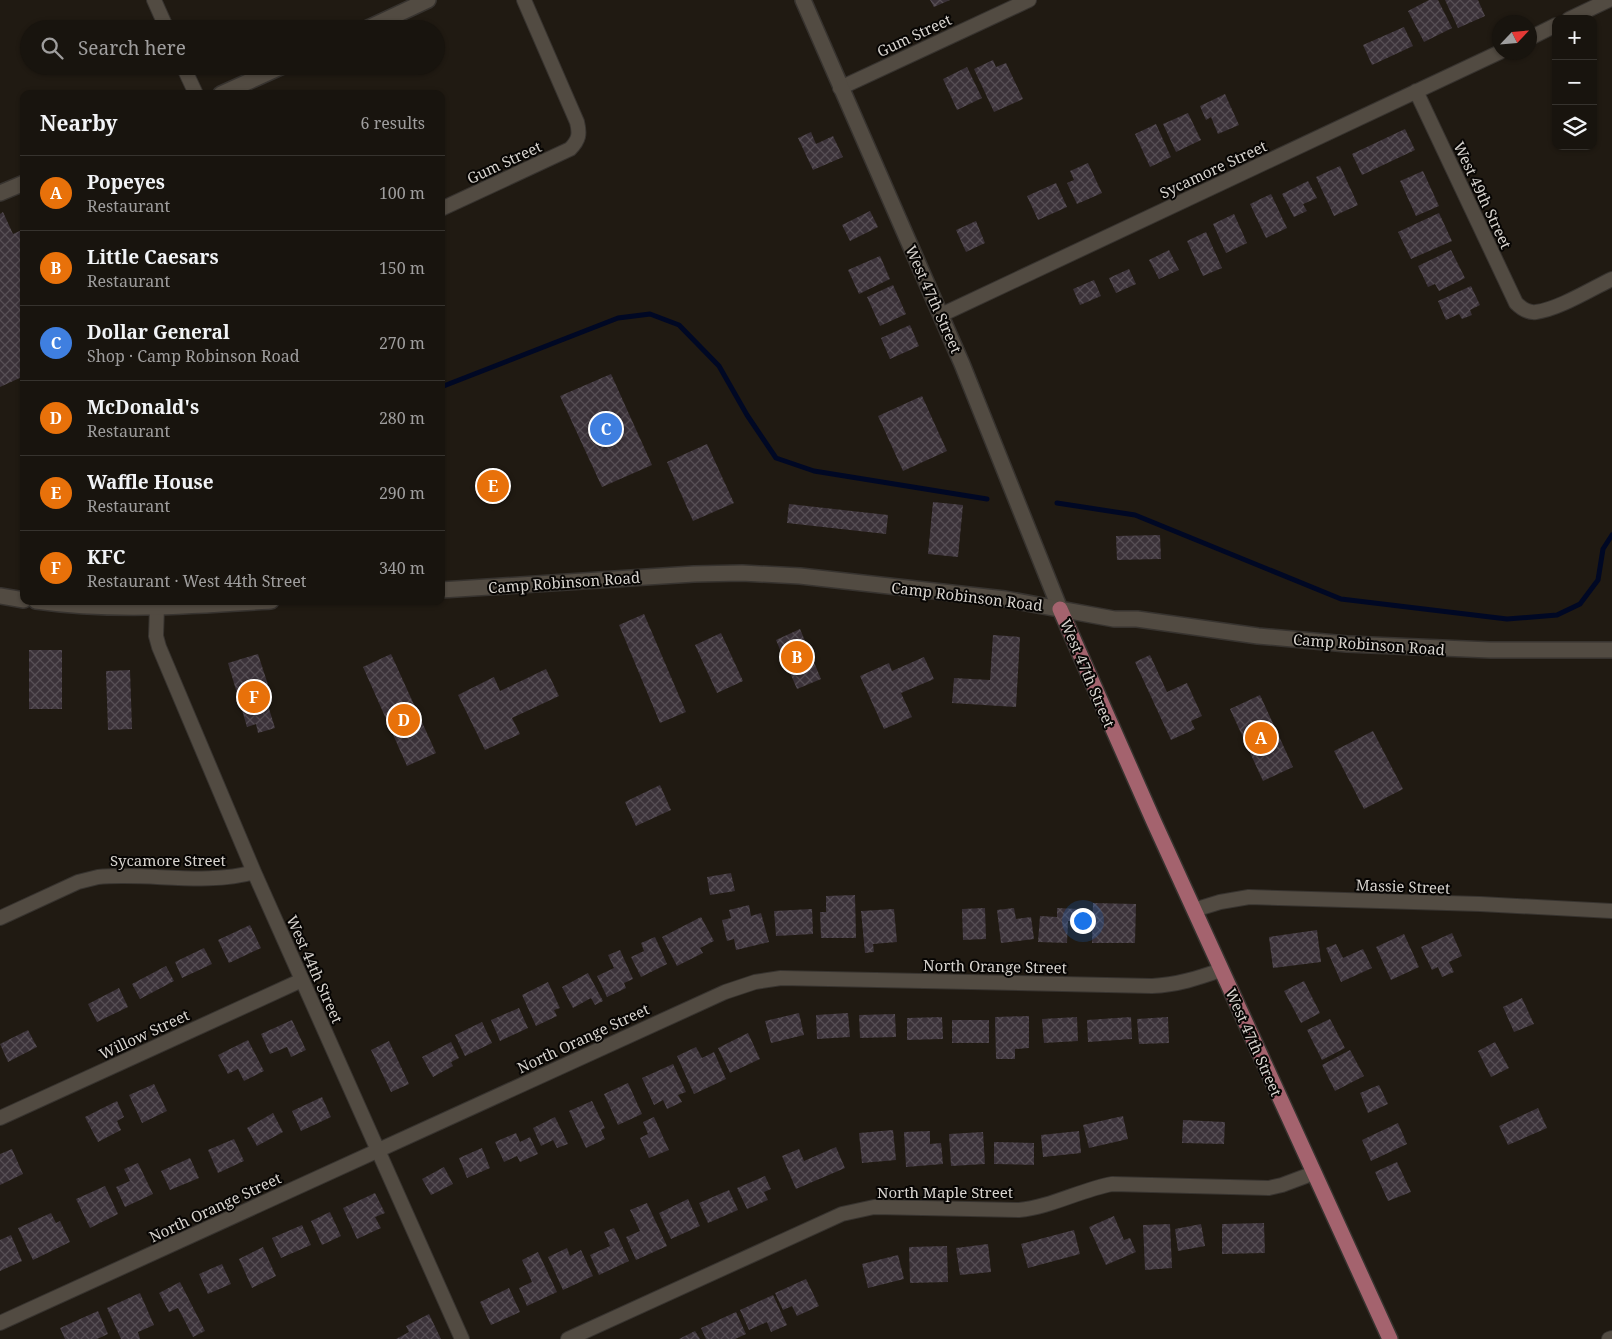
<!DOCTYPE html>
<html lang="en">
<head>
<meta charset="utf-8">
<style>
  :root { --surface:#18140e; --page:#25211c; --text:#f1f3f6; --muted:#9f9e9e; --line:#36332e; --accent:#0ed5b4 }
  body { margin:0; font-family:"Noto Serif",serif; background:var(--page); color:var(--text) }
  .controls { position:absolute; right:15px; top:15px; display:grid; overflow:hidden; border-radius:10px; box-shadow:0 1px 4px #0004 }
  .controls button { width:45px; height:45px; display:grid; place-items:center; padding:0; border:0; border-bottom:1px solid var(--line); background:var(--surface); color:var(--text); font:25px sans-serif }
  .compass { position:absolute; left:1492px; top:15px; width:45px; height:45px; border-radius:50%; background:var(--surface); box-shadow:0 1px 4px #0004; rotate:64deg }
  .you { position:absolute; left:1082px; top:920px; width:18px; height:18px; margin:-12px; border:4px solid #fff; border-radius:50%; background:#1a73e8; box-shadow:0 0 0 8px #1a73e833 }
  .badge { display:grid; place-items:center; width:32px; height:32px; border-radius:50%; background:var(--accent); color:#fff; font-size:16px; font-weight:700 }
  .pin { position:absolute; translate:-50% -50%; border:2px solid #fff; box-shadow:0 1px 5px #0006 }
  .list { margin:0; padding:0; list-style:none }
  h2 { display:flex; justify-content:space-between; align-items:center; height:65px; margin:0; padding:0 20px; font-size:21px }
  h2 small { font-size:16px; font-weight:400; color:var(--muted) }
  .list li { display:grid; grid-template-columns:32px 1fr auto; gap:15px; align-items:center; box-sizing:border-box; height:75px; padding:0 20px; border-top:1px solid var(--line) }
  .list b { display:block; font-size:19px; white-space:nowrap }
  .list p { margin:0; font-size:16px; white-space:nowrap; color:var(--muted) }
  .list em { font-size:16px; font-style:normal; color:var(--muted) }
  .icon { flex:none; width:28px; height:28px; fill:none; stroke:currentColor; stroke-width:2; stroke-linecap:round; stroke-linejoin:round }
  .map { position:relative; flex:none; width:1612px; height:1339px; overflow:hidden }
  .search { position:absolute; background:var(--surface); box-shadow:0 1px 4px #0004; left:20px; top:20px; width:425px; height:55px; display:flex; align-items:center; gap:12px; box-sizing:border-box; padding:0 18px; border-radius:28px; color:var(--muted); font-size:19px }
  .panel { position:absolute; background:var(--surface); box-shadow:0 1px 4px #0004; left:20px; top:90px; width:425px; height:515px; border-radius:10px }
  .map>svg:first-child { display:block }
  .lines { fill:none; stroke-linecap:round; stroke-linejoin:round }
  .stream { stroke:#000824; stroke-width:5 }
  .building { fill:url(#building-cross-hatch) }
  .minor-casing { stroke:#37332f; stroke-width:16 }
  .tertiary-casing { stroke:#37332f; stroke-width:18 }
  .secondary-casing { stroke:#37332f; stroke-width:18 }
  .primary-casing { stroke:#37332f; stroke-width:18 }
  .minor { stroke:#524b42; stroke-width:14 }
  .tertiary { stroke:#524b42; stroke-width:15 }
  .secondary { stroke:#524b42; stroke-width:15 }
  .primary { stroke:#a4636e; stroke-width:15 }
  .labels { text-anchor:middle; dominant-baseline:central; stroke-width:4; stroke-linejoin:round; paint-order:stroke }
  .street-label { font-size:15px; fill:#d8d4cf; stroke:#080604 }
</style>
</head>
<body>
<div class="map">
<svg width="1612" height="1339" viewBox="0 0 1612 1339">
  <defs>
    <pattern id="building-cross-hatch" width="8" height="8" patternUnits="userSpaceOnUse" patternTransform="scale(1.25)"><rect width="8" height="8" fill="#3b3239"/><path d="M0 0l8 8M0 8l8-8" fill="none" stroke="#574f55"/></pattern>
  </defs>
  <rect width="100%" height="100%" fill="#201a12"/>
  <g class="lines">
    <path class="stream" d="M441,387L618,318L650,314L679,325L719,366L747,415L776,458L814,471L987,499
      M1057,503L1135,515L1341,599L1507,619L1557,615L1580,604L1598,580L1603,549L1612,535"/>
  </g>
  <path class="building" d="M930,0H950L934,7Z
    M1429,0H1438L1452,28L1424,42L1408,11Z
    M1445,0H1478L1485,16L1458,28Z
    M1404,27L1413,46L1372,65L1363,45Z
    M993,60L996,67L1006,63L1023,99L994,112L974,69Z
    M967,67L982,98L957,110L943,79Z
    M1225,94L1239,125L1218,134L1211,117L1206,120L1200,106Z
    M1188,113L1201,140L1176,152L1163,124Z
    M1156,124L1171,157L1150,167L1135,134Z
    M1405,129L1415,150L1362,175L1352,154Z
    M811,132L816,144L833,136L843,157L813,170L798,138Z
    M1088,163L1102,193L1077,204L1067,183L1074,180L1070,171Z
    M1340,166L1358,205L1334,216L1316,177Z
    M1423,171L1439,206L1416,216L1400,181Z
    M1308,181L1317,198L1303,204L1307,211L1294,217L1282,194Z
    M1056,183L1067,207L1038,220L1027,196Z
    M1271,194L1287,228L1266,238L1250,204Z
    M870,211L878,227L850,241L842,225Z
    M3,212L13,234L24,229V376L0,387V214Z
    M1439,213L1452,241L1411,259L1398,232Z
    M1234,214L1247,243L1226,253L1213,224Z
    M976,221L985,243L966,252L956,230Z
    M1206,232L1222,268L1203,276L1187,241Z
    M1169,250L1179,270L1159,279L1149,260Z
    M1451,250L1465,278L1439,291L1435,284L1428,287L1418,266Z
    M880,256L890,279L859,294L848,270Z
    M1129,269L1136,284L1116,293L1109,278Z
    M1094,280L1101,296L1080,305L1073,289Z
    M893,285L906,314L880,326L867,297Z
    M1471,286L1480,305L1470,310L1472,315L1462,319L1459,314L1446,320L1438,301Z
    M910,325L919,346L890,359L881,338Z
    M611,374L652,465L602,487L560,396Z
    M922,396L947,451L903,471L878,416Z
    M707,444L734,503L693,521L667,462Z
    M933,502L963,505L958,557L928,554Z
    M789,504L888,515L886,534L787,523Z
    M1160,535L1161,559L1117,560L1116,536Z
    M644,614L686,712L660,723L619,625Z
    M800,629L821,679L797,689L776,640Z
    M721,633L743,681L717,693L695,645Z
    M993,635L1020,637L1016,707L952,703L954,678L990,680Z
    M29,650H62V709H29Z
    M258,654L272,697L266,699L275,728L258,733L256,724L247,727L228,663Z
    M391,654L436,753L407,766L363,667Z
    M1150,655L1167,692L1187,683L1202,716L1191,721L1195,729L1171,740L1135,662Z
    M924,657L934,679L901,693L912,717L884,729L860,676L889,663L892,671Z
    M546,669L559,696L512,718L520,734L485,750L458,695L494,677L500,691Z
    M130,670L132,729L108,730L106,671Z
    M1260,695L1293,767L1263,781L1230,709Z
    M1373,731L1403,789L1364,809L1334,751Z
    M660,785L671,810L636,826L625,802Z
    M731,873L735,891L710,895L707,877Z
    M855,895L856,938H821L820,912H826V896Z
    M1093,903L1136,904L1135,943H1092Z
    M749,905L751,916L761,913L769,942L736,950L734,939L727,941L722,920L731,918L729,910Z
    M985,908L986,939L963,940L962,909Z
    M1014,908L1016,919L1031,917L1034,939L1001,943L997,910Z
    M1057,908L1078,909L1077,921H1068L1067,943L1038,942L1040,916L1057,917Z
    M812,909L813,934L776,936L774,911Z
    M894,909L897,942L873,944L874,952L865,953L861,911Z
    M701,917L714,941L700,948L703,953L677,966L662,937Z
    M250,925L261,948L229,963L218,940Z
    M1317,930L1321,962L1273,968L1269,937Z
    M1452,933L1462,956L1449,962L1454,972L1442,977L1438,967L1432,970L1421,947Z
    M1404,934L1419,967L1391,980L1376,947Z
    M655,937L667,964L641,977L631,957L644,951L641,943Z
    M1336,944L1343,958L1363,949L1372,968L1341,982L1326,948Z
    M204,948L212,964L182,978L175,962Z
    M620,950L633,979L624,983L626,988L607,997L597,976L614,968L608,955Z
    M166,966L174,981L140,999L132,984Z
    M588,973L603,1001L595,1005L591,998L573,1008L562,987Z
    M1304,981L1320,1013L1301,1023L1284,991Z
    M548,982L560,1008L554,1010L557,1016L536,1026L522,995Z
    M119,988L128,1007L97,1022L88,1004Z
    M1522,998L1534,1024L1514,1032L1503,1007Z
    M519,1008L528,1028L500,1041L491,1020Z
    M799,1013L804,1035L771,1043L765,1021Z
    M848,1013L850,1037L817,1039L816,1015Z
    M895,1014L896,1037L860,1038L859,1015Z
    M1029,1016V1048L1015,1049V1059H996L995,1017Z
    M942,1017L943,1039L907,1040V1018Z
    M1077,1017L1078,1041L1044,1043L1042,1019Z
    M1131,1017L1132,1039L1088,1042L1087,1020Z
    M1168,1017L1169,1043L1139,1044L1137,1019Z
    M1330,1019L1345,1048L1322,1060L1307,1030Z
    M292,1020L306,1050L291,1057L287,1047L270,1054L261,1034Z
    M952,1020H989V1043H952Z
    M482,1022L492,1043L465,1056L455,1035Z
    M28,1030L37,1047L8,1062L0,1044Z
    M748,1033L760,1059L730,1073L718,1048Z
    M248,1040L264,1071L244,1081L238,1069L228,1074L218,1055Z
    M389,1041L409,1084L391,1092L371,1050Z
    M451,1042L459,1058L451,1062L453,1066L433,1077L422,1057Z
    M1495,1042L1509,1068L1491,1077L1478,1051Z
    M696,1047L702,1058L714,1052L726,1079L694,1094L677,1056Z
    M1350,1050L1364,1076L1335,1091L1322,1065Z
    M673,1064L686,1092L678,1095L682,1102L667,1109L663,1100L654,1105L642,1078Z
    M628,1083L642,1114L618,1125L604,1094Z
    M154,1084L167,1111L142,1123L129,1095Z
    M1379,1085L1388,1104L1368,1113L1360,1093Z
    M322,1097L331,1117L301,1131L292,1111Z
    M117,1101L124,1117L117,1121L121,1130L98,1142L85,1117Z
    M592,1101L605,1128L601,1130L605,1139L586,1148L569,1111Z
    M1538,1108L1547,1128L1508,1145L1499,1126Z
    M273,1113L283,1132L257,1146L247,1128Z
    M1123,1116L1128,1139L1089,1148L1083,1125Z
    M555,1117L568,1144L557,1148L553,1140L541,1146L533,1128Z
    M654,1117L669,1150L649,1158L640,1138L648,1134L643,1122Z
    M1183,1120L1225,1122L1224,1144L1182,1143Z
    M1398,1123L1407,1144L1371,1161L1362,1140Z
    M893,1130L896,1160L862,1163L859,1133Z
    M930,1131V1144L941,1143L943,1164L906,1167L904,1132Z
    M1079,1131L1081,1153L1043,1157L1041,1135Z
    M983,1132L985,1164L951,1166L949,1134Z
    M516,1133L520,1142L530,1137L538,1154L520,1162L517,1156L504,1162L495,1142Z
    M234,1139L244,1161L218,1173L208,1150Z
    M994,1142L1034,1143V1165L994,1164Z
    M836,1147L845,1168L796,1189L782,1156L799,1149L804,1161Z
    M482,1148L490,1168L467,1178L459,1158Z
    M12,1149L23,1174L0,1185V1154Z
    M190,1158L199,1178L170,1190L161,1171Z
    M1397,1162L1411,1192L1388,1201L1375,1172Z
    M138,1163L153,1194L125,1207L116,1187L130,1181L124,1169Z
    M444,1167L453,1184L431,1195L422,1179Z
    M765,1176L771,1189L764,1192L768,1200L747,1209L737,1188Z
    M105,1186L118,1214L90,1228L76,1199Z
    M729,1190L738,1210L708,1223L699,1203Z
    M375,1193L385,1213L375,1217L381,1228L357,1239L343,1208Z
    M688,1199L700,1226L671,1239L659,1213Z
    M647,1203L667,1246L636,1260L626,1237L640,1231L630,1210Z
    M330,1212L341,1236L322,1245L311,1221Z
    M51,1213L56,1223L60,1221L70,1242L33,1260L18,1228Z
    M1114,1216L1124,1240L1130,1238L1136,1252L1106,1265L1089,1227Z
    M1264,1223L1265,1253L1222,1254V1224Z
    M1170,1224L1172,1268L1145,1270L1143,1225Z
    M1201,1224L1205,1246L1178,1251L1175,1229Z
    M302,1225L311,1245L281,1258L272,1238Z
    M614,1228L629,1261L599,1275L590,1255L610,1246L604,1232Z
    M1074,1230L1080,1254L1028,1268L1021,1244Z
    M11,1235L22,1261L0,1271V1240Z
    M988,1244L991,1272L960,1275L956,1248Z
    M947,1246L948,1282L910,1283L909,1247Z
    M263,1247L276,1276L252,1288L239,1259Z
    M567,1248L570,1256L581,1250L593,1276L563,1290L548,1257Z
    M538,1252L557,1292L527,1306L519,1288L532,1282L522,1260Z
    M898,1255L904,1279L868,1288L862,1264Z
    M222,1264L231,1284L208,1294L199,1274Z
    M806,1279L819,1306L797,1316L792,1306L783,1310L775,1293Z
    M180,1282L205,1331L193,1337L178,1308L169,1312L159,1293Z
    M509,1288L520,1312L491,1325L480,1302Z
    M140,1293L154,1325L138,1332L140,1339H121L107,1308Z
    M773,1295L787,1325L771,1332L767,1322L749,1330L740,1310Z
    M98,1311L108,1334L97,1339H65L60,1328Z
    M736,1312L746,1334L735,1339H706L701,1328Z
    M429,1314L441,1339H396L409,1332L406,1326Z
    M695,1331L700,1339H679Z"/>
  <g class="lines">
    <defs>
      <path id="minor" d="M154,0L167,29
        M1569,19L1609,0
        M1530,38L1556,25
        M183,66L196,94
        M840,88L1029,0
        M1416,91L1516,303C1521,308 1528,313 1536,312C1559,309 1591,289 1612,279
        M441,209L570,149C579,140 580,134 577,122L524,0
        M941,315L1500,52
        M157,607L156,636L159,647L254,872L462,1339
        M1194,910L1220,902L1249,897L1480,904L1612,911
        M0,918L78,882L98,877C147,872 207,886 254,872
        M0,1118L302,980
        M0,1323L725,992L755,982L781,978L1152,986C1177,985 1198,978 1221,970
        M568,1339L842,1214L874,1207L1019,1210C1051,1207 1080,1190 1112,1184L1269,1188L1282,1185L1314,1173
        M1609,1339L1612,1338"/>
      <path id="tertiary" d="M803,0L962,364L1060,609
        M366,29L428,0
        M221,94L283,66
        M0,193L24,183"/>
      <path id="secondary" d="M441,590L694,574L742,573L800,576L1005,599L1114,619H1137L1258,636L1347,644L1490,650H1612
        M0,596L24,600
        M36,601C114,612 192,606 271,601"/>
      <path id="primary" d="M1060,609L1154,822L1390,1339"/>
    </defs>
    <use href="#minor" class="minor-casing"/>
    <use href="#tertiary" class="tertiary-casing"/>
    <use href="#secondary" class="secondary-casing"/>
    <use href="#primary" class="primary-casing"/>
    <use href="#minor" class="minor"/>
    <use href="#tertiary" class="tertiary"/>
    <use href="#secondary" class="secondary"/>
    <use href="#primary" class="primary"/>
  </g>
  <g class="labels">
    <g class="street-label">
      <text transform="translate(914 35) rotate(-25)">Gum Street</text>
      <text transform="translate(504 162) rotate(-25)">Gum Street</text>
      <text transform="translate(1213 169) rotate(-25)">Sycamore Street</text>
      <text transform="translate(1483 195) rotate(65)">West 49th Street</text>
      <text transform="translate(934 299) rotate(66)">West 47th Street</text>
      <text transform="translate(564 582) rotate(-4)">Camp Robinson Road</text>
      <text transform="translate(967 596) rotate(7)">Camp Robinson Road</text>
      <text transform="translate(1369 644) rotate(4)">Camp Robinson Road</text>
      <text transform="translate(1088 673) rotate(67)">West 47th Street</text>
      <text x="168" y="860">Sycamore Street</text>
      <text transform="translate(1403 886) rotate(2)">Massie Street</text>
      <text transform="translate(995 966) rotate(1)">North Orange Street</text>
      <text transform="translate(315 969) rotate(66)">West 44th Street</text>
      <text transform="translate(144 1034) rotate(-25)">Willow Street</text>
      <text transform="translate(583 1038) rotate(-25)">North Orange Street</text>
      <text transform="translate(1254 1042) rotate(66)">West 47th Street</text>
      <text x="945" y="1192">North Maple Street</text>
      <text transform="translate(215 1207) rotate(-25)">North Orange Street</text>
    </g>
  </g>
</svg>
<div class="controls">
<button>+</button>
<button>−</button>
<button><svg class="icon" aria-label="layers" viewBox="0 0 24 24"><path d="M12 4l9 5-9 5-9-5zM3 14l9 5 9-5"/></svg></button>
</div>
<svg class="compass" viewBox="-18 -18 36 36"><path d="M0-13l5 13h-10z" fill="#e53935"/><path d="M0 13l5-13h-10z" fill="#9f9e9e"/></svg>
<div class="you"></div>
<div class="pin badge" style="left:1261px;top:738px;background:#e8710a">A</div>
<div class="pin badge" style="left:797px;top:657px;background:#e8710a">B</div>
<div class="pin badge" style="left:606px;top:429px;background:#3f7fe0">C</div>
<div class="pin badge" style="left:404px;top:720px;background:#e8710a">D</div>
<div class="pin badge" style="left:493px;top:486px;background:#e8710a">E</div>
<div class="pin badge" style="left:254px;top:697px;background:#e8710a">F</div>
<div class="search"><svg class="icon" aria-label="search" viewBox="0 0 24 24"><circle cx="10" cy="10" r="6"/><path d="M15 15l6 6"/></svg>Search here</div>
<section class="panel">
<h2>Nearby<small>6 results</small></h2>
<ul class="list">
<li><span class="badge" style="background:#e8710a">A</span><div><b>Popeyes</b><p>Restaurant</p></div><em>100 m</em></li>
<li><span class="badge" style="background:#e8710a">B</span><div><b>Little Caesars</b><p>Restaurant</p></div><em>150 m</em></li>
<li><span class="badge" style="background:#3f7fe0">C</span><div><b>Dollar General</b><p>Shop · Camp Robinson Road</p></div><em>270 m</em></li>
<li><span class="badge" style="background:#e8710a">D</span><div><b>McDonald's</b><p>Restaurant</p></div><em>280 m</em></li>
<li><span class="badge" style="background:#e8710a">E</span><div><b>Waffle House</b><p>Restaurant</p></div><em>290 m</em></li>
<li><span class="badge" style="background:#e8710a">F</span><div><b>KFC</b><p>Restaurant · West 44th Street</p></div><em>340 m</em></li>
</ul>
</section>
</div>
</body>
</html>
